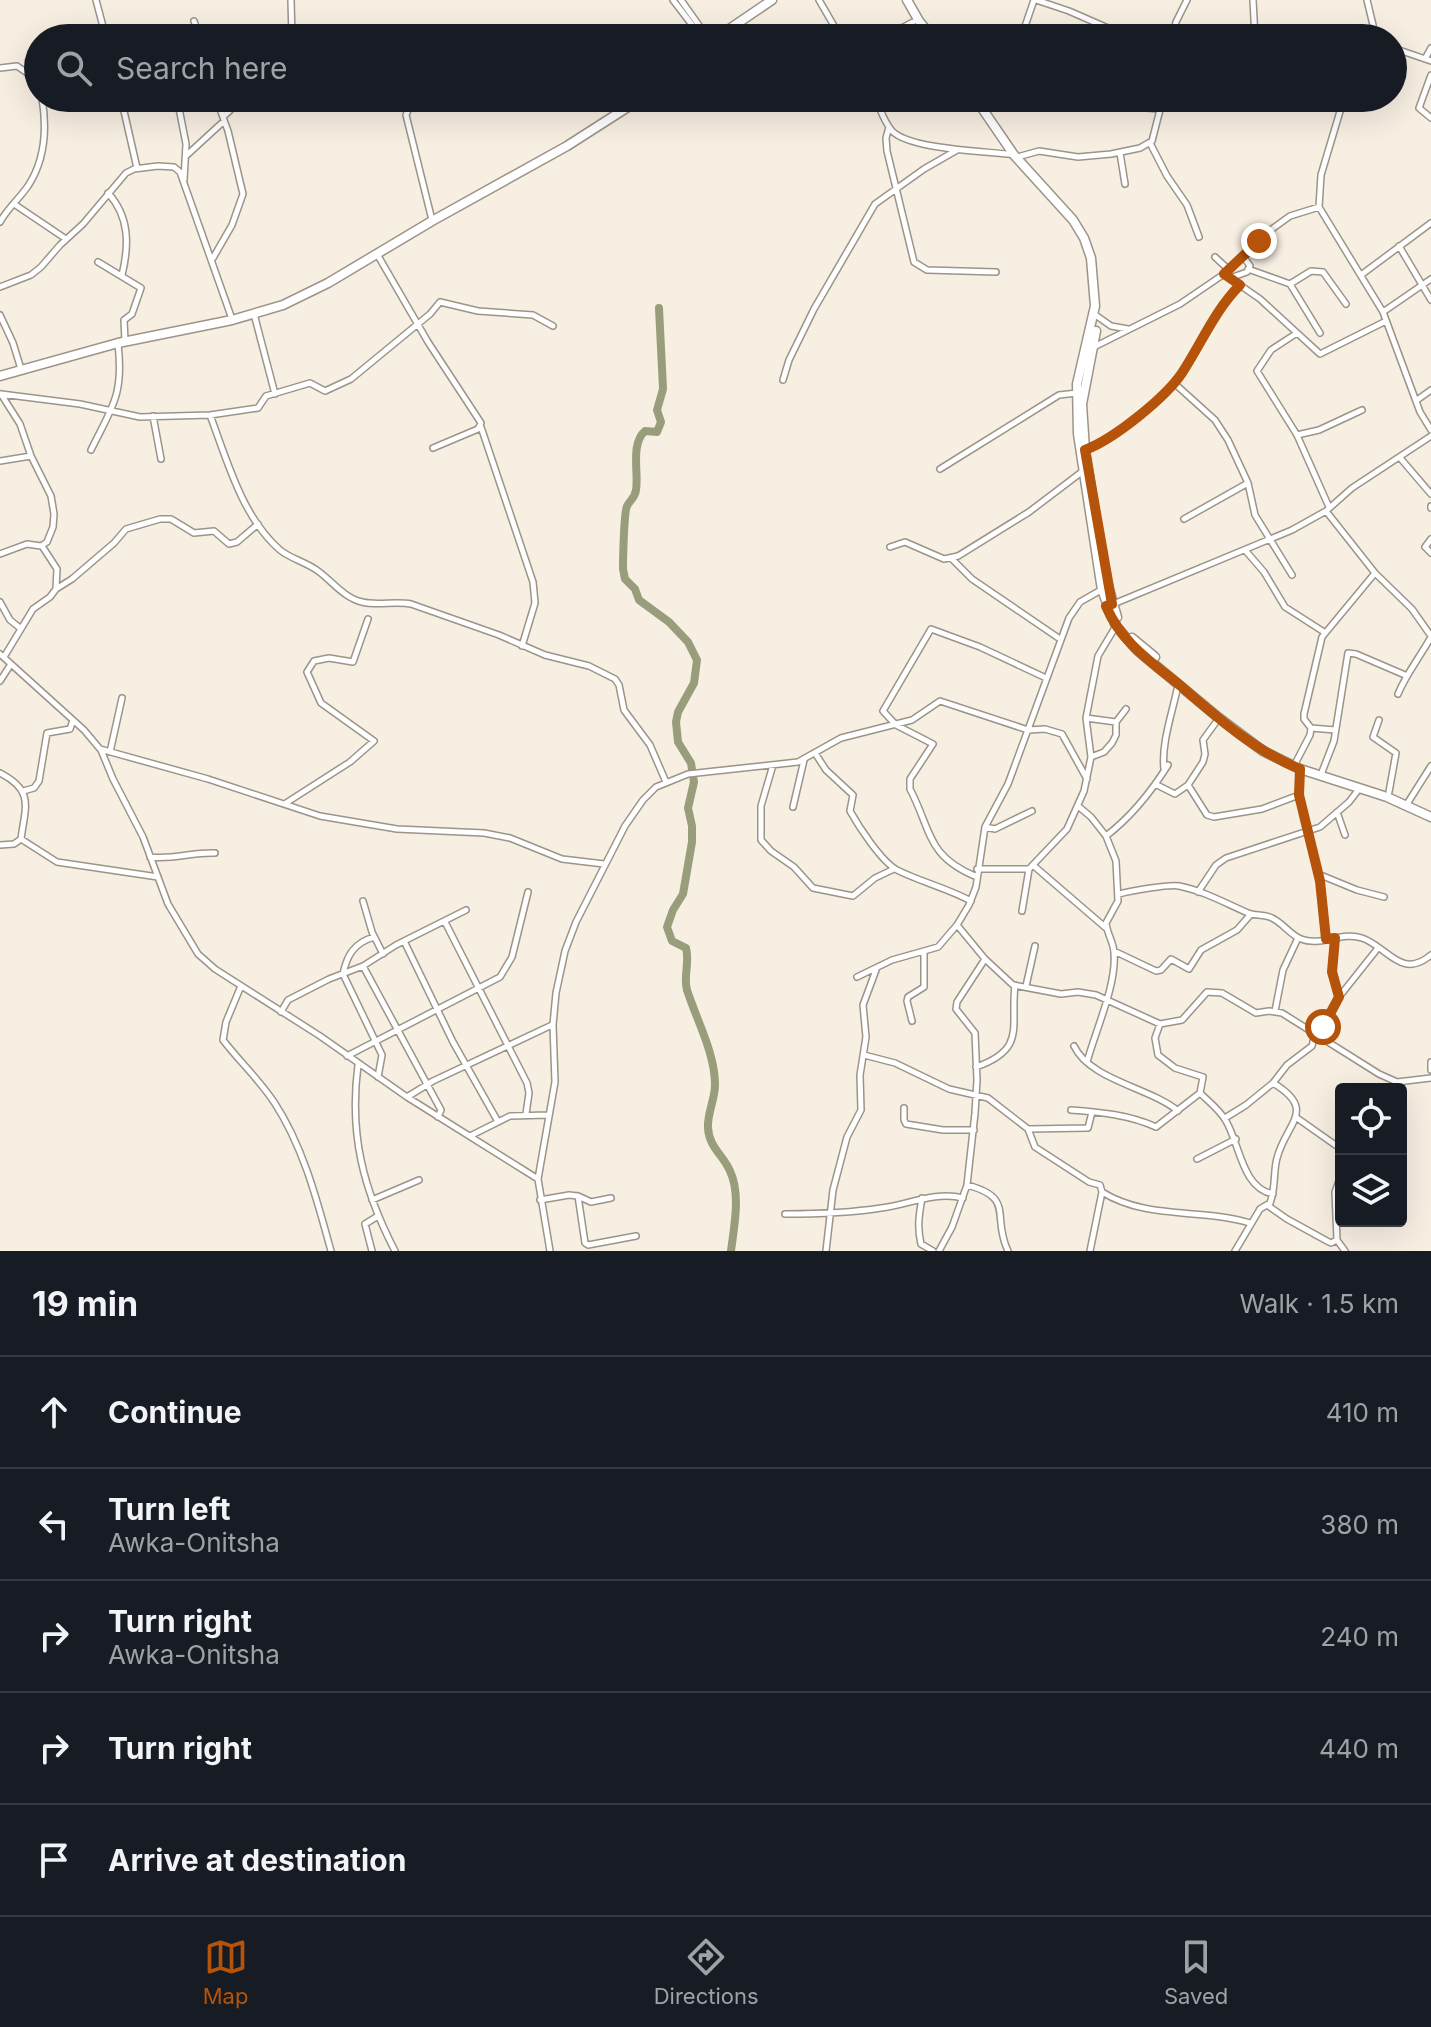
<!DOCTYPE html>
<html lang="en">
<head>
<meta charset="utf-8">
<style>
  :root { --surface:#171b24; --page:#20242c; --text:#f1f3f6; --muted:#9ea1a6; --line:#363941; --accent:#b45309 }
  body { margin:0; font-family:Inter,sans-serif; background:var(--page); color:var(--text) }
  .controls { position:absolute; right:24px; bottom:24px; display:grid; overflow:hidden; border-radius:8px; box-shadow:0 8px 32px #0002 }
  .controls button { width:72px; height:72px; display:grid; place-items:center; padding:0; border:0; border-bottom:2px solid var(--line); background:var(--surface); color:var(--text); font:40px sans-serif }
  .stop { position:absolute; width:24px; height:24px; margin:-18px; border:6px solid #b45309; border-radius:50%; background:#fff }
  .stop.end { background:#b45309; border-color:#fff; box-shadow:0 2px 8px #0008 }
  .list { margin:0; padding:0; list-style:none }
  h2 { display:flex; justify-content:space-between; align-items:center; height:104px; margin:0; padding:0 32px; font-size:34px }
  h2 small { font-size:26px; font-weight:400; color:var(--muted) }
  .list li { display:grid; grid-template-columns:52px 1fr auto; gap:24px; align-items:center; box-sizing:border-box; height:112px; padding:0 32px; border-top:2px solid var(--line) }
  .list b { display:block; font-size:30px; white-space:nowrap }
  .list p { margin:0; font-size:26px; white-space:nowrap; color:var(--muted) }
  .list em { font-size:26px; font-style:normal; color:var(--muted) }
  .icon { flex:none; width:44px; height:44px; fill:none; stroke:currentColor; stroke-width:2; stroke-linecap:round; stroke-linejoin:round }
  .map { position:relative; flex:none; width:1431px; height:1251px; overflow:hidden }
  .search { position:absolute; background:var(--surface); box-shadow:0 8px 32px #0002; left:24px; right:24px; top:24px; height:88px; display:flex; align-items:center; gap:20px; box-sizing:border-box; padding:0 28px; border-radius:44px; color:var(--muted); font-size:30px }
  .sheet { height:664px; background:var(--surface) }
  nav { display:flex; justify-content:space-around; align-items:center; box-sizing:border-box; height:112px; border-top:2px solid var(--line); background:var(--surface); font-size:22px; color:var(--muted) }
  nav a { display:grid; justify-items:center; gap:4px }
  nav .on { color:var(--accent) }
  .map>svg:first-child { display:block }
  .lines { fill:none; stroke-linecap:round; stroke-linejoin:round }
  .river { stroke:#989e7b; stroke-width:8 }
  .street-casing { stroke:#9c9489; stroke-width:8 }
  .secondary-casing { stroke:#9c9489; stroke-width:11 }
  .primary-casing { stroke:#9c9489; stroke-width:11 }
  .street { stroke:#fff; stroke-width:5 }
  .secondary { stroke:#fff; stroke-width:8 }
  .primary { stroke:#fff; stroke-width:8 }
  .route { stroke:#b45309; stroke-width:10 }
</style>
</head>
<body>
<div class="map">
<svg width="1431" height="1251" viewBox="0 0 1431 1251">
  <rect width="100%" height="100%" fill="#f8efe3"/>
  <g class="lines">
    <path class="river" d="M659,308L663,389L657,410L661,422L657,432L645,431C630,444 639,474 636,490C635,498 630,500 627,506C624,512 623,559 623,569L625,579L635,589L639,600L669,622L688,642L697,660L694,683L678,712L676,722L678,742L691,763L694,782L688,808L692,826V842L683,894L673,910L667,927L672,941L686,948C690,962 683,977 687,990C697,1021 715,1053 715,1085C715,1100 707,1113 708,1128C709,1147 723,1155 730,1171C741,1194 734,1227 731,1251"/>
    <defs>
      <path id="street" d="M96,0L106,38
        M291,0L292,38
        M673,0L702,38
        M681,0L708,38
        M819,0L841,38
        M1036,0L1069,11L1117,32
        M1253,0L1255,38
        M1367,0L1373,25V38
        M194,21L200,38
        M136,38L164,28L166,38
        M883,38L913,22
        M1021,38L1034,0
        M1172,38L1176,22L1187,0
        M1393,48L1431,61
        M1425,59L1431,48
        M0,68L17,66L33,77L38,84
        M1431,75L1419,108L1431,118
        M121,98L137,168
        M177,98L186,144L184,180
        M427,98L409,108L406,115L432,220
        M875,98C880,108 884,122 892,131C911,150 987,151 1014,155
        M1020,98L1159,109
        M1344,98L1321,175L1319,207L1383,312L1420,412L1431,430
        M989,109L1008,98
        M223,117L243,98
        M889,127L886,138L887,151L914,262L927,270L996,272
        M1150,143L1167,176L1187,205L1199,237
        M1120,153L1125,184
        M187,155L224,121
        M1021,156L1039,151L1078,157L1111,154L1140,148L1152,141L1163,98
        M108,193C130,217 129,246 122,275
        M14,204L66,239
        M0,222C7,209 19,199 28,186C45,160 47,128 42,98
        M1399,246L1431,300
        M377,254L428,342L481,423L478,429L433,448
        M1215,257L1229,270
        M213,258L232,225L243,194L228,131L216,98
        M98,262L141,288L132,314L124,320L125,341
        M1248,269L1290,284L1311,271L1323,272L1346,304
        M1224,274L1260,299L1320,354L1386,321
        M1361,275L1431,223
        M1230,278L1247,272L1250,266L1243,256
        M1290,284L1320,333
        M0,287L31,275L41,267L60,245L83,224L126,173L134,169L158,166L174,167L180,172L232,319
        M1383,312L1431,279
        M254,314L275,394
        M1094,314L1111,326L1128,329
        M0,315L13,343L21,369
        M1297,333L1271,350L1257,371L1297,435L1329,507
        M1094,347L1180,304L1224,274L1272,229L1290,216L1319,207
        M783,380L789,360L814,309L875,204L924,169L957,150
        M1174,383L1215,420L1228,440L1248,483L1255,515L1292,575
        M1,394L80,404L140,417L210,415L258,408L266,396L310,383L325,391L351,379L430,314L440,302L478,311L533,315L553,326
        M1417,400L1431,390
        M210,415C227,460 242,517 280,550C291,559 306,562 318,571C332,581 344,598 362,602C378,606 394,601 411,604L499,635L545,655L589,666L615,679L619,685L624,710L650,745L666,782
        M153,416L161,459
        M481,427L533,582L535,603L522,646
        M1297,435L1319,430L1362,410
        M91,450C112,407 124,395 118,344
        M1085,450C1114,439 1165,398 1182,373C1201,344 1215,310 1240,285
        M1401,459L1431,494
        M0,461L31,456
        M940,469L1059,395L1077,393
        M1431,506V508
        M1326,511L1375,573L1412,609L1431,636
        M1184,519L1248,483
        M1431,539L1425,547L1431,553
        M890,547L905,542L944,559L958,556L1029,512L1083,471
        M1245,550L1264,572L1285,607L1324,632
        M0,554L27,544L41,546L47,542L53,527L54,514L51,496L31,456L20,424L1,394
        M951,558L972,579L1060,639
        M56,589L72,579L114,543L126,529L160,519H171L194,533L214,531L229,544L237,542L258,524
        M0,602L10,620L20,628
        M1111,605L1292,530L1326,511L1352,488L1431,436
        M0,654L84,730L100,749L208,779L320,816L397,829L484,833L510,838L562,859L604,864
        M4,657L33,609L50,597L56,589L57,569L42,546
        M0,681L11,664
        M1398,694C1406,674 1420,657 1431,637
        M1086,718L1116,722
        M1379,720L1373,737L1396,753L1389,792
        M1311,728L1335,730
        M101,750L113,779L143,837L168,904L198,954L215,969L320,1036L407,1097L538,1179
        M110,752L122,698
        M815,753L826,770L853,795L850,811C859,827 881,861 897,870C921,882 947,888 971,901
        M1091,757L1104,752L1112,743L1116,735V722L1126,709
        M1296,762L1310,735L1311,728L1304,719V714L1322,637L1375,573
        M773,765L761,806V840L771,851L794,867L813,888L853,896L875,878L894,869
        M1164,769C1161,743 1173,711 1178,685
        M1300,769L1299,795L1320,881L1326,939
        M1322,772L1334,741L1348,653L1356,654L1405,675
        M0,773C35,791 25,807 21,839L14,844L0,845
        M1155,784L1175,794L1188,785L1203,762L1205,754L1203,740L1219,718
        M1188,785L1207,815L1214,817L1262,809L1299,795
        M23,791L34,788L39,781L47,733L70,729L73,720
        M286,803L350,762L374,741L321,703L307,672L314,661L329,658L353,662L368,619
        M1407,804L1431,766
        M1078,806L1091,817L1106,836L1116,861L1118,901L1106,923C1107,934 1114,943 1114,953C1117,984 1095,1032 1087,1062
        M793,807L804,760
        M1337,812L1345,835
        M985,827L995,829L1032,811
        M1106,836C1131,817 1151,792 1168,765
        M21,839L57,862L158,877
        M150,857C173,860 192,852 215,853
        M1034,866L1106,928
        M977,869H1029L1067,829L1084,791L1091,757L1086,718L1098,656L1116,626
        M1318,874L1357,890L1384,897
        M977,877C926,856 932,831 910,789V779L933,744L896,725L883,711L931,629L980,647L1046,678
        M1198,892L1216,865L1226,858L1320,827L1349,802L1359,789
        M1119,894C1130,891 1169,884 1179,886C1204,891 1225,903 1248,913C1255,916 1264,914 1272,918C1283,923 1290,935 1301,939C1321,947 1342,931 1362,938C1388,947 1401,980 1431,955
        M363,901L372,932L383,954
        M1022,911L1029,869
        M445,922L527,1083L529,1093L526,1114
        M957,925L985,959L1013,985L1061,994L1078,992L1096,995L1160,1024L1182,1020L1207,992L1222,993L1256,1013L1269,1011L1282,1013L1379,1074L1397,1082L1431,1078
        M374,937C354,943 347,955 343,974L382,1055L378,1077
        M1335,938L1332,967L1339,996
        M404,941L453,1042L497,1120
        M1114,951L1156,971L1161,970L1171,959L1189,969L1201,950L1237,930L1251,914
        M363,966L441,1110L438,1117
        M857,977L892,960L938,947L957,925L969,905L976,887L985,827L1008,784L1069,618L1080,602L1101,590
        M241,986L226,1022L223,1040C239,1061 258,1078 274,1102C303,1146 317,1200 331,1251
        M1026,986L1035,946
        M1275,1011L1283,970L1298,938
        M281,1012L288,1000L329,979L363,966L396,945L466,910
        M912,1021L907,1001L908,997L924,987V952
        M1160,1024L1155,1038L1158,1055L1175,1068L1203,1077
        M1316,1035L1339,997L1378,948
        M1074,1046C1090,1080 1151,1088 1178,1111
        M864,1055L895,1063L949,1089L988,1098L1028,1129L1035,1147L1089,1182L1100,1185L1102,1192C1147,1220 1201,1208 1250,1223
        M347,1056L500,977L512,957L528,892
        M1431,1062V1070
        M358,1065C349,1134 363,1189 395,1251
        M976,1067C1027,1049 1010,1027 1015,985
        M1200,1093C1208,1101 1220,1110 1226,1121C1240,1145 1242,1188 1273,1194
        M407,1097L433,1081L552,1025
        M904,1108V1120L906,1124L943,1130H974
        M1071,1110C1100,1112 1130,1115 1156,1127L1200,1093L1203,1077
        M1225,1118L1246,1105L1273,1083L1287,1065L1312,1046L1315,1034
        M1297,1118L1341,1149
        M1029,1129L1088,1128L1092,1112
        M470,1136L510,1116L549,1115
        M1197,1159L1236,1139
        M1341,1175L1335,1192L1337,1240L1345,1251
        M967,1185C1016,1198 991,1216 1008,1251
        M578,1196L591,1202L611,1198
        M922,1198C919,1215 917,1227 921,1244L933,1251
        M372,1200L419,1180
        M540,1200L569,1195L578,1196L585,1243L588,1245L636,1236
        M1267,1205L1287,1219L1327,1241L1331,1243L1337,1240
        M785,1214C818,1214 849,1213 881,1208C908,1205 934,1191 963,1198
        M372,1251L365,1224L378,1216
        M550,1251L538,1179L555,1082L553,1025L556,993L565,951L576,922L625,826L643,800L656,787L688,774L798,762L841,738L912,720L940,701L1028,730L1045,729L1062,734L1087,779
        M826,1251L833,1190L847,1137L861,1110L860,1075L866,1037L863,1005L876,970
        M939,1251L952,1227L967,1185L975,1113L977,1080L975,1033L956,1009L957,1002L985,959
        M1090,1251L1102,1192
        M1235,1251L1260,1209L1270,1203C1276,1188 1273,1173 1277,1158C1286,1123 1318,1110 1273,1083"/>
      <path id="secondary" d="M716,38L772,0
        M727,38L742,27
        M0,376L118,343L232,320L283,305L328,283L432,221L567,146L642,98"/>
      <path id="primary" d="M907,0L919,21L933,38
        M975,98L1014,155L1073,220L1084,238L1091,258L1095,306L1077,384L1078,434L1102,590L1116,626L1137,650L1219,718L1263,751L1300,769L1387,797L1431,817
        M1094,508L1085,450L1082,404L1096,331
        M1104,572L1117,617
        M1132,638L1155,657"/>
    </defs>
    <use href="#street" class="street-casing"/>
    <use href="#secondary" class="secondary-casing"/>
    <use href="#primary" class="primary-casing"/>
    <use href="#street" class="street"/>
    <use href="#secondary" class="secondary"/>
    <use href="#primary" class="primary"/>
  </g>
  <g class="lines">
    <path class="route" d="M1259,241L1224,274L1240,285C1215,310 1201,344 1182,373C1165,398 1114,439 1085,450L1112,604L1106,606C1121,643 1153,663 1182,687C1219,719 1255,751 1300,769L1299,795L1320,881L1326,939L1335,938L1332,972L1339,997L1323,1027"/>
  </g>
</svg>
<div class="controls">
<button><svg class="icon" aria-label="locate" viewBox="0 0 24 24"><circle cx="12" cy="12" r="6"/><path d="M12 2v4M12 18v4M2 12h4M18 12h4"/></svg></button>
<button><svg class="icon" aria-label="layers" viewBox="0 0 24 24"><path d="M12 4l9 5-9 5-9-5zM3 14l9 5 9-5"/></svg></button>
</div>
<div class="stop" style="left:1323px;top:1027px"></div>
<div class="stop end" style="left:1259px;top:241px"></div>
<div class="search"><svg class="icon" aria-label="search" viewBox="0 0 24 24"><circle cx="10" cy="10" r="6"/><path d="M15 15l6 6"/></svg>Search here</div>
</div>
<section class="sheet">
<h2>19 min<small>Walk · 1.5 km</small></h2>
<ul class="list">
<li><svg class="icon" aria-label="ahead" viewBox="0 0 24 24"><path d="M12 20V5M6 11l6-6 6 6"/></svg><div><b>Continue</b></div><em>410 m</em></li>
<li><svg class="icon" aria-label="left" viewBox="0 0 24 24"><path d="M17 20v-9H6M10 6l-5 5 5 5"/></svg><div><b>Turn left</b><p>Awka-Onitsha</p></div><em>380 m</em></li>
<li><svg class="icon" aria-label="right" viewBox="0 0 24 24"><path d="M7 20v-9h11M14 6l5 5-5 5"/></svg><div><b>Turn right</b><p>Awka-Onitsha</p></div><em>240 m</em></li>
<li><svg class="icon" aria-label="right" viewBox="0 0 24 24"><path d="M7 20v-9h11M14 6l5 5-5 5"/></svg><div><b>Turn right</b></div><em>440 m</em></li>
<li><svg class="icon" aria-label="arrive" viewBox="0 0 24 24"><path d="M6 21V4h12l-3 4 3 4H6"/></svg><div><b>Arrive at destination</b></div></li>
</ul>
</section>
<nav>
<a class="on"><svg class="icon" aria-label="map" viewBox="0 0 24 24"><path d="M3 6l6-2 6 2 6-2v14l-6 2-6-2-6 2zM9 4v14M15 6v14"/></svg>Map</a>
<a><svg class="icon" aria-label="directions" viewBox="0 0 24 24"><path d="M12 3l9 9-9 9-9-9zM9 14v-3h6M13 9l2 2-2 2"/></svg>Directions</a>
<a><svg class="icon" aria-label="saved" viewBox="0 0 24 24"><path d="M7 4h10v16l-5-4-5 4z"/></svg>Saved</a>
</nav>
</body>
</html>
